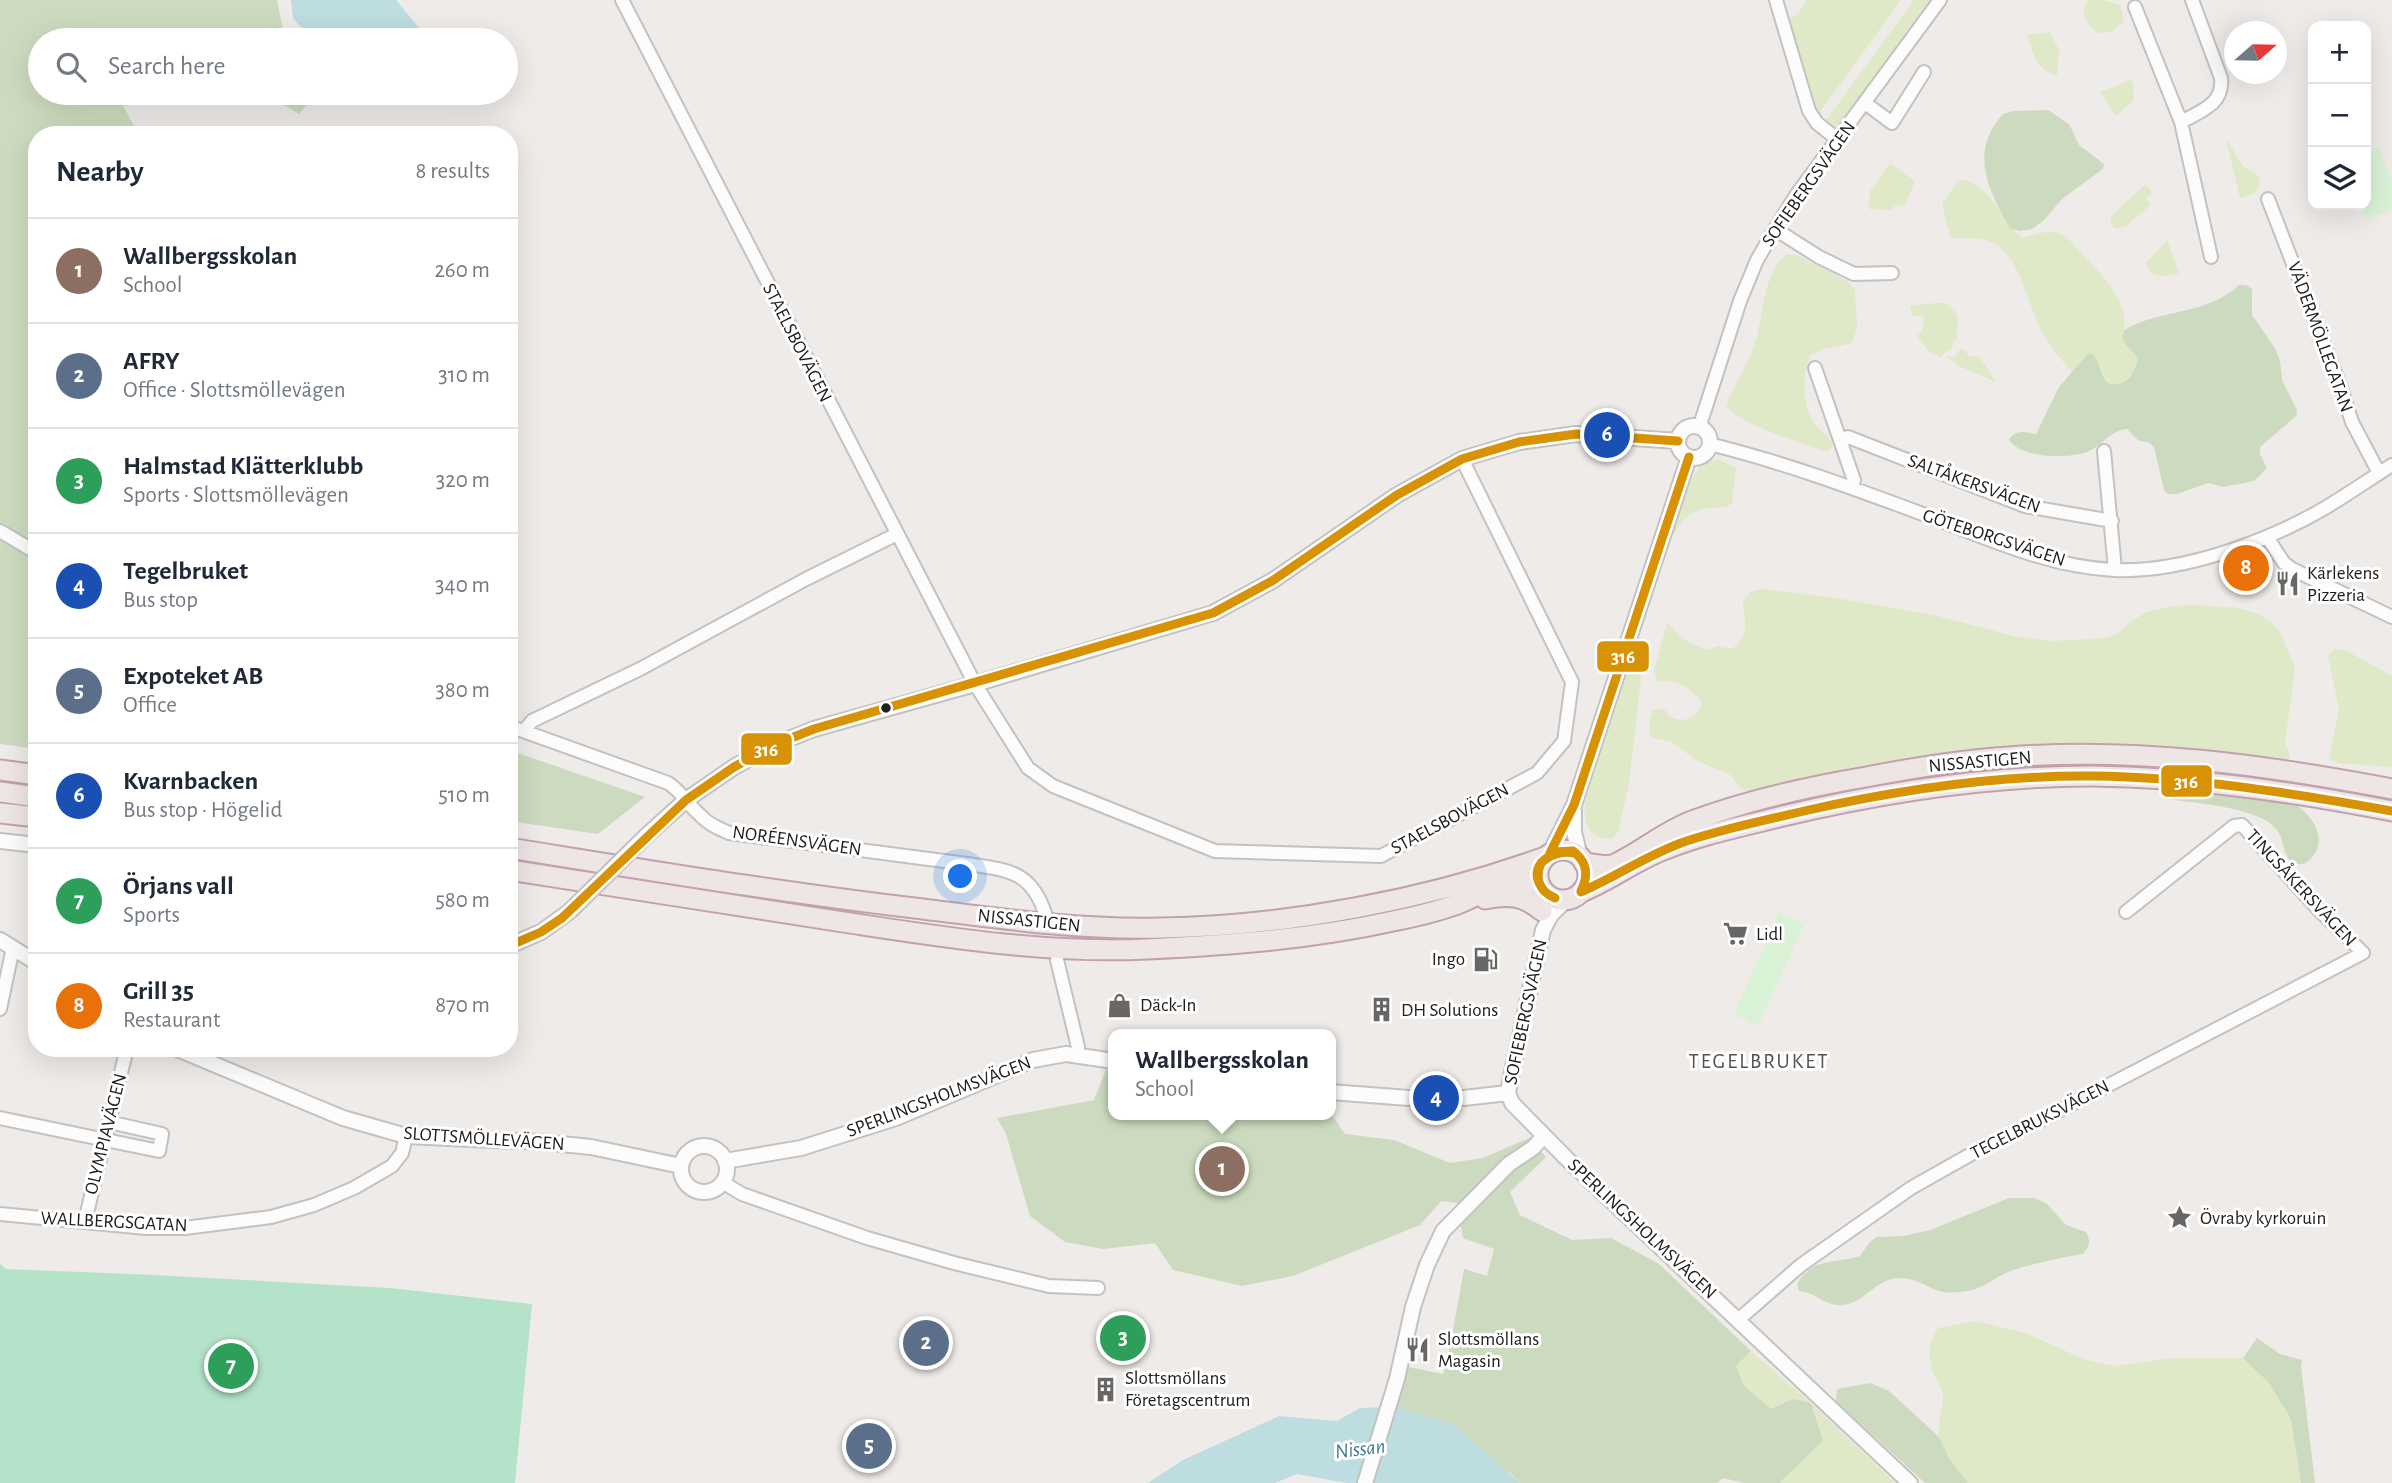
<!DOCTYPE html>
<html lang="en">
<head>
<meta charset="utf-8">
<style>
  :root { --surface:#fff; --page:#f6f6f7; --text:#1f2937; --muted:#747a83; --line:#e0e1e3; --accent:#d93025 }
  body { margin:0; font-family:"Alegreya Sans",sans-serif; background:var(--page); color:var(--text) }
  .controls { position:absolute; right:21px; top:21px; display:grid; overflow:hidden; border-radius:14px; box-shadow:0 7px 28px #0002 }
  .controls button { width:63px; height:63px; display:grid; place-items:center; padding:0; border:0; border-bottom:2px solid var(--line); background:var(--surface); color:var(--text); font:35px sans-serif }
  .compass { position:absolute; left:2224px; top:21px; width:63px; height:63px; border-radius:50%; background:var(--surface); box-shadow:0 7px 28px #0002; rotate:70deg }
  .you { position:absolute; left:961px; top:877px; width:24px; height:24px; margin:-18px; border:5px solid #fff; border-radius:50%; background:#1a73e8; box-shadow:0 0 0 10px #1a73e833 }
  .badge { display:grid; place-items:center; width:46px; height:46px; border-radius:50%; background:var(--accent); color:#fff; font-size:23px; font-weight:700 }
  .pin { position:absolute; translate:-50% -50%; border:4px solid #fff; box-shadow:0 2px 7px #0006 }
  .popup { position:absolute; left:1108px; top:1029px; width:228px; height:91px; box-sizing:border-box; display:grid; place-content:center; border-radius:14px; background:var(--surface); filter:drop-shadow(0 2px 5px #0005); font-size:23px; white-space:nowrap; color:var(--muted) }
  .popup b { font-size:26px; color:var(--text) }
  .popup::after { content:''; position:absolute; left:50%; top:100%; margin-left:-14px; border:14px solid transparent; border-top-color:var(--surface) }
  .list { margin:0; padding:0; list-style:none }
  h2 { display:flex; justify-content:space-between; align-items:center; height:91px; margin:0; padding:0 28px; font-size:30px }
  h2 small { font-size:23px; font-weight:400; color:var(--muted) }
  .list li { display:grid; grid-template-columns:46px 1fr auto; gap:21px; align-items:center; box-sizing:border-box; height:105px; padding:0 28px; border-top:2px solid var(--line) }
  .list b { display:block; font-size:26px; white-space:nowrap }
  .list p { margin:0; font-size:23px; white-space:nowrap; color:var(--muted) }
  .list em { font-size:23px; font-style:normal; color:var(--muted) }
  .icon { flex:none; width:38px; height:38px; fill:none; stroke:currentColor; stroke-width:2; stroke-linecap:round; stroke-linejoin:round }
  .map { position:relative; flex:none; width:2392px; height:1483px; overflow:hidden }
  .search { position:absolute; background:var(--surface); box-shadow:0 7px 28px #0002; left:28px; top:28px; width:490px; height:77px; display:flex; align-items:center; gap:18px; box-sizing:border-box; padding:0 24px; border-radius:38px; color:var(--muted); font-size:26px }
  .panel { position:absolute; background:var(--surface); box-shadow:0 7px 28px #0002; left:28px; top:126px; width:490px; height:931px; border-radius:28px }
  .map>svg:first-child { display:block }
  .grass { fill:#dfe9c8 }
  .forest { fill:#ccdbbf }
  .park { fill:#d9f2d5 }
  .pitch { fill:#b5e3ca }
  .water { fill:#bddde0 }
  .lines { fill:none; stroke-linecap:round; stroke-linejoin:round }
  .minor-casing { stroke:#c4c2c1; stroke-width:16 }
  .tertiary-casing { stroke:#c4c2c1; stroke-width:18 }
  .trunk-casing { stroke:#c2a0ae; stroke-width:23 }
  .minor { stroke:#fcfcfc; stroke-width:12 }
  .tertiary { stroke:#fcfcfc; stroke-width:14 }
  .trunk { stroke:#eee6e4; stroke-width:19 }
  .tertiary-bridge-casing { stroke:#c4c2c1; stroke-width:18; stroke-linecap:butt }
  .tertiary-bridge { stroke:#fcfcfc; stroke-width:14 }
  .bus-1-casing { stroke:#fff; stroke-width:14 }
  .bus-1 { stroke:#d79205; stroke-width:9 }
  .bus-dot { fill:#202020; stroke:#fff; stroke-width:2.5 }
  .labels { text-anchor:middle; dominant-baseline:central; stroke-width:6; stroke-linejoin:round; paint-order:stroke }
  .street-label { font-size:19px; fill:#202020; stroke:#fff }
  .poi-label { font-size:19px; fill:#202020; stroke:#fff; text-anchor:start }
  .neighbourhood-label { font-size:21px; letter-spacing:2px; fill:#535353; stroke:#fff }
  .water-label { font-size:21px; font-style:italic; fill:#457796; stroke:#fff }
  .line-badge { stroke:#fff; stroke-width:2.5 }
  .badge-label { font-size:19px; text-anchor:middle; font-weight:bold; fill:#fff }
</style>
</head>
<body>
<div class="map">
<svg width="2392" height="1483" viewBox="0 0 2392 1483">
  <rect width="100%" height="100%" fill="#eeebe8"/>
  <path class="grass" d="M1807,0H1901L1820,112L1813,105L1790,18L1798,14Z
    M1914,0H1932L1841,123L1835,127L1830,126L1825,122Z
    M2088,0H2103L2120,5L2124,21L2111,32L2098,33C2087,26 2079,11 2088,0Z
    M2048,29L2059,50L2057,75C2036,71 2033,53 2027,35L2047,33Z
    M2130,80L2133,82L2134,100L2116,116L2100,92Z
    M2226,139L2243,166L2258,176L2260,184L2256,193L2240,198Z
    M1890,163L1915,181L1905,205L1895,206L1891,210L1869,209L1870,191Z
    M1965,180C1994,190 2001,220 2022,238C2033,236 2047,229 2059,233C2068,236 2076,248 2083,255C2104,277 2133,304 2122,338C2126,347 2133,351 2138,359C2133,375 2122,393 2104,381L2102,370L2086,356L2073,372C2060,359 2048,344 2040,328C2027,302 2020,253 1989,241C1979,237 1961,239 1951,238L1942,204L1958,181Z
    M2146,184L2152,193L2146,198L2151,205L2125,227L2114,228L2110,219L2113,214Z
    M2167,240L2179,273C2166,276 2150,280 2146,263Z
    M1788,254L1797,255L1847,281L1855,290L1857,327L1852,343L1824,349L1810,355C1803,373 1802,403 1812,420C1816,427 1825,434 1831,440L1832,447L1827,452C1804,444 1739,424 1726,406C1734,386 1747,366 1754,346C1764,318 1762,271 1788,254Z
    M1937,303H1946L1958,315L1957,338L1953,342L1952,348L1940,357L1928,351L1917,336L1922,331L1924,316H1912L1910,306Z
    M1962,348L1970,357L1979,356L1996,382L1961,367L1946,356L1954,357Z
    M1718,459L1736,468L1732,504C1724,508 1718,507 1709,508C1689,509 1680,524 1671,539L1686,489L1701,464Z
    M1761,589L1836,598L1933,615L2014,636L2052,641L2106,638L2119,633L2126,625L2146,612L2173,606L2196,605L2238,608L2258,614L2272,623L2281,634L2295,668L2285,743L2290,754L2289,760C2171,745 2051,741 1932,754C1870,761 1809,778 1749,792L1740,787L1729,774L1697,761L1672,742L1654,738L1649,734L1650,718L1653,710L1664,709C1667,712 1669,716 1673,718C1686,724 1702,715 1701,700C1687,687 1676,677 1657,682L1654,671L1667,623C1684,639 1684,642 1708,650L1717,646L1732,649C1751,635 1744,622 1743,602L1750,592Z
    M2334,649L2345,650L2392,676V767L2336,763L2329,757L2339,710L2328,656Z
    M1644,653L1629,784L1618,832L1612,839C1588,839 1583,822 1585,802L1632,658Z
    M1976,1321L2026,1333L2083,1359L2114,1366L2173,1358H2243L2269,1383L2291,1419L2301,1483H1968C1958,1470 1941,1454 1939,1437C1937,1425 1943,1407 1943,1394C1942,1386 1937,1381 1934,1374C1926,1358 1929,1343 1938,1328Z
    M1751,1351L1811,1403L1895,1483H1779L1823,1441L1793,1399L1771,1409L1744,1386L1736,1366Z"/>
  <path class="forest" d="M0,0H277L285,40H40V93H116L139,135H37V749L0,744Z
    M264,93H316L299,114Z
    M2048,110L2069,124L2079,145L2104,164L2103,169L2063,198L2044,220L2032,229L2020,231L2010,228C1989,191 1968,153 2003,114L2013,111Z
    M2239,285H2246L2252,289V315L2275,348L2280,361L2282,380L2297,410L2296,416L2260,447V454L2267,468L2254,481L2223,487L2208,483L2177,494H2168L2164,490L2154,447L2148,442L2139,441L2127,429C2113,429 2103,444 2091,450C2073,460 2019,459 2009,439C2017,429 2025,432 2036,434L2059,387L2086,356L2091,353C2100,360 2099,369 2104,378C2106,382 2108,384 2112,384C2128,387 2134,372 2138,359C2133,351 2126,347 2122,338L2124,330C2160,309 2208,315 2239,285Z
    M509,750L645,797L598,834L509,821Z
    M2177,788L2292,802C2314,815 2333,845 2304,864H2293C2281,852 2285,841 2277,830C2261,807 2193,803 2167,799L2163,793L2167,789Z
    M1106,1070H1113L1114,1115L1331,1114L1345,1134L1394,1140L1450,1163L1483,1158L1529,1138L1546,1157L1510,1192L1520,1215L1572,1240L1611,1238L1659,1264L1751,1351L1736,1366L1744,1386L1771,1409L1793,1399L1811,1403L1823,1441L1779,1483H1744L1723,1478L1717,1483H1520L1511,1474L1393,1407L1404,1366L1443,1374L1448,1358L1464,1269L1487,1276L1494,1249L1463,1238L1457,1203L1441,1201L1420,1225L1293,1276L1242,1286L1173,1270L1155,1243L1103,1249L1065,1242L1030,1216L1006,1134L997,1118L1094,1100Z
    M2009,1198H2035L2047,1204L2066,1225L2086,1232C2091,1241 2090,1246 2083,1254C2058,1258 2035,1263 2010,1271C1998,1276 1982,1288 1972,1290C1963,1292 1949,1294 1940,1291C1926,1287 1915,1277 1900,1278C1876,1278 1866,1302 1843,1305C1825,1307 1816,1292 1799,1291L1797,1284C1812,1257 1835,1264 1860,1256L1870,1242L1877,1237L1904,1236L1930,1230Z
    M2257,1338L2280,1354L2302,1360L2301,1367L2315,1483H2301L2291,1419L2269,1383L2243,1358Z
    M1870,1383L1889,1391L1939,1437L1950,1460L1968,1483H1925L1836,1401L1837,1389Z"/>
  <path class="park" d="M2379,148L2392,181V209L2367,219L2361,205H2366V154Z
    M1779,913L1804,924L1758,1026L1734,1014Z"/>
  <path class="pitch" d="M0,1264L6,1269L155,1275L390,1288L532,1304L515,1483H0Z"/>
  <path class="water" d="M291,0H396L420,29L423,40H312L293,18Z
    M1393,1407L1453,1424L1520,1483H1347L1297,1474L1275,1483H1148L1183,1460L1279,1416L1337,1421L1360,1408Z"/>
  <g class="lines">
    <defs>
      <path id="minor" d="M622,0L975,684L1028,768L1053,786L1215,851L1381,856L1537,773L1564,741L1572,682L1462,459
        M1776,0L1809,111L1817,123L1838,140
        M2135,7L2181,122L2211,257
        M1865,103L1892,123L1924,72
        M2181,122C2201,111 2224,104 2221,78L2192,0
        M2268,199L2341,388L2352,422L2379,473
        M1775,229L1819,257L1854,274L1892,273
        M1815,368L1854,480L1852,488
        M1699,428L1740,301L1757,260L1775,229L1797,194L1940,0
        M1840,439L1848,437L2025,506L2112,521
        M1709,444C1787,463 1861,491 1936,519C1993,541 2052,567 2114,570C2182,573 2266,542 2325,508C2348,494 2370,479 2392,465
        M2104,451L2115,570
        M0,531L37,553
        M2267,537L2284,563L2292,569L2392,617
        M509,726L668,783C681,791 688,805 700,815C708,824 718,828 729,833L967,864C1009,870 1032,871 1046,916
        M524,731L532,721L640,669L806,579L897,534
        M1057,960L1078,1047V1055
        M0,1009L13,948
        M0,1118L159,1151L162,1134L109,1122
        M722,1182L742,1194L867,1238L954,1263L1049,1286L1098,1288
        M0,1214L146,1228H185L271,1217L314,1205L354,1188L392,1166L402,1153L406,1136
        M85,1221L127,1048
        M1738,1320L1801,1265L1911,1188L1973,1153L2053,1114L2363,953L2317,908L2242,825L2234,826L2126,912"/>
      <path id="tertiary" d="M1678 442a16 16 0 1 1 32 0a16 16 0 1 1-32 0Z
        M1574,811V832L1580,857
        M646,836L686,800L734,767L776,744L814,729L975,684L1213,613L1272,581L1397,495L1462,459L1519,442L1576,434L1678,441
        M0,841L37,845
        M1550,853L1574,805L1689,457
        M1566,900L1551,915L1543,930L1510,1081L1508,1093L1512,1103L1565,1157L1910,1483
        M0,940L37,963
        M509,946L541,932L570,911
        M175,1048L343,1118L406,1136L541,1142L591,1147L681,1166
        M1330,1092L1409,1098H1464L1508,1093
        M681 1169a23 23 0 1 1 46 0a23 23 0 1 1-46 0Z
        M725,1161L801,1148L896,1118L1033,1060L1066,1054L1114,1061
        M1365,1483L1397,1379L1413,1307L1427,1265L1443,1231L1509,1164L1533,1148L1544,1136"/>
      <path id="trunk" d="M0,770L37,775
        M0,792L37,797
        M0,813L37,817
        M509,848C647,870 785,893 923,909C1002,919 1081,930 1161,928C1287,926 1426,900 1545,857
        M1538 875a25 25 0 1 1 50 0a25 25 0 1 1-50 0Z
        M1584,863L1606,866L1613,865C1640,853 1663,832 1692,821C1748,800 1807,787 1866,777C1913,768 1960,760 2008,757C2136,747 2266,765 2392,789
        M509,870C620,887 732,905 843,922C943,937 1046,954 1147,949C1230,945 1312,939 1393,921C1414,917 1435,912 1455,905C1492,891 1495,878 1539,884
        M1581,892C1611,880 1636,860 1666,849C1703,834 1744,826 1783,816C1884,792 1988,776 2092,776C2193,777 2293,792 2392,811
        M1485,899C1509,894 1523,895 1542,911"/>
    </defs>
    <use href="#minor" class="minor-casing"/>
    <use href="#tertiary" class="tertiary-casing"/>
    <use href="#trunk" class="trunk-casing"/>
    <use href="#minor" class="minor"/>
    <use href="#tertiary" class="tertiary"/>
    <use href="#trunk" class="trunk"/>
    <defs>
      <path id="tertiary-bridge" d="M570,911L646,836"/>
    </defs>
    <use href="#tertiary-bridge" class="tertiary-bridge-casing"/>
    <use href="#tertiary-bridge" class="tertiary-bridge"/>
    <defs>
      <path id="bus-1" d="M1550,853L1574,805L1689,457
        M1581,892C1615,877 1646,856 1681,843C1721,829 1763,821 1804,811C1898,790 1995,775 2092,776C2193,777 2293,793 2392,811
        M1555,898C1540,892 1534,878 1541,863L1554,852L1573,851C1587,862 1589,875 1581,891
        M1555,898C1551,896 1544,892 1542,888C1526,865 1552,849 1574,853
        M509,946L541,932L562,918L686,800L734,767L776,744L814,729L1213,613L1272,581L1397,495L1462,459L1519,442L1576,434L1678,441"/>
    </defs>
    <use href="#bus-1" class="bus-1-casing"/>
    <use href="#bus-1" class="bus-1"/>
  </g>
  <defs>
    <symbol id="restaurant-bare" viewBox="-9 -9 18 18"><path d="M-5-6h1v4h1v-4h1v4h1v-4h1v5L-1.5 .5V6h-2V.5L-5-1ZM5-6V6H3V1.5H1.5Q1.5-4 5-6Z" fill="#686766" stroke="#fff" stroke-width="2.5" paint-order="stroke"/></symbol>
    <symbol id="supermarket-bare" viewBox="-9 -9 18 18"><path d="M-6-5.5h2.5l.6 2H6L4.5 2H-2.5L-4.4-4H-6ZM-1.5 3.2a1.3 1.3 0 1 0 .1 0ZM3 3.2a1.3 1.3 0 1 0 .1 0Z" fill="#686766" stroke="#fff" stroke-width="2.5" paint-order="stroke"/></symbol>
    <symbol id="fuel-bare" viewBox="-9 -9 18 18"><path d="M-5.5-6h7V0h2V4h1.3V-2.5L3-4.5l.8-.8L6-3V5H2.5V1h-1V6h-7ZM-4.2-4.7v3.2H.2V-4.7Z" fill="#686766" stroke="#fff" stroke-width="2.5" paint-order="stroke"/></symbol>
    <symbol id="shop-bare" viewBox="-9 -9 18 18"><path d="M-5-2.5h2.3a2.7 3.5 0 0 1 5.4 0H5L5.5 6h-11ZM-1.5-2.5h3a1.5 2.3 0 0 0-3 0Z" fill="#686766" stroke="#fff" stroke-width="2.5" paint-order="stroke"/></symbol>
    <symbol id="building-bare" viewBox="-9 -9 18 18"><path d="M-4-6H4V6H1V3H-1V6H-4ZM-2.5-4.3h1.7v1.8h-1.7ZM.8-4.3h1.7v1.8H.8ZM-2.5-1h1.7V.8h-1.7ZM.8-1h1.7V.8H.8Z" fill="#686766" stroke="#fff" stroke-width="2.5" paint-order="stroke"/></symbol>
    <symbol id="sight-bare" viewBox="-9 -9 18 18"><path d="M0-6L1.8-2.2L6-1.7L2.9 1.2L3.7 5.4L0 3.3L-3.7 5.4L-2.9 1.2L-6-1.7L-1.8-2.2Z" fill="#686766" stroke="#fff" stroke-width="2.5" paint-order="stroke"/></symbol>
  </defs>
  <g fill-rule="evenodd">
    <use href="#restaurant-bare" x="2270" y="566" width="35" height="35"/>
    <use href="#supermarket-bare" x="1718" y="916" width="35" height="35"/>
    <use href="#fuel-bare" x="1468" y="942" width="35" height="35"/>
    <use href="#shop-bare" x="1102" y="988" width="35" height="35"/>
    <use href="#building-bare" x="1364" y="992" width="35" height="35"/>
    <use href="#sight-bare" x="2162" y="1200" width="35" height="35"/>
    <use href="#restaurant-bare" x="1400" y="1332" width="35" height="35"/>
    <use href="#building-bare" x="1088" y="1372" width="35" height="35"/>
  </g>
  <circle class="bus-dot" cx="886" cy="708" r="6"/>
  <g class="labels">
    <g class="street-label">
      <text transform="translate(1809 184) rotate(-55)">SOFIEBERGSVÄGEN</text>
      <text transform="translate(2320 337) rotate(70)">VÄDERMÖLLEGATAN</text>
      <text transform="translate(797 343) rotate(63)">STAELSBOVÄGEN</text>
      <text transform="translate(1974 484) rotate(20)">SALTÅKERSVÄGEN</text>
      <text transform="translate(1994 538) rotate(18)">GÖTEBORGSVÄGEN</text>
      <text transform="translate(1980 762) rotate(-5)">NISSASTIGEN</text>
      <text transform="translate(1450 819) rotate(-28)">STAELSBOVÄGEN</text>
      <text transform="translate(797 841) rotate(8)">NORÉENSVÄGEN</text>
      <text transform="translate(2301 888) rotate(47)">TINGSÅKERSVÄGEN</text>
      <text transform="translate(1029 921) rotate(6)">NISSASTIGEN</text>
      <text transform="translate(1526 1012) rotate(-78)">SOFIEBERGSVÄGEN</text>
      <text transform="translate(939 1097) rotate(-21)">SPERLINGSHOLMSVÄGEN</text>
      <text transform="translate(2040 1120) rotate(-27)">TEGELBRUKSVÄGEN</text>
      <text transform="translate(106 1134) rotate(-76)">OLYMPIAVÄGEN</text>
      <text transform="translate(484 1139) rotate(4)">SLOTTSMÖLLEVÄGEN</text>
      <text transform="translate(114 1222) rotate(3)">WALLBERGSGATAN</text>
      <text transform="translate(1642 1229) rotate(43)">SPERLINGSHOLMSVÄGEN</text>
    </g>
    <g class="poi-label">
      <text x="2307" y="573">Kärlekens<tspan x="2307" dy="22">Pizzeria</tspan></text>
      <text x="1756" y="934">Lidl</text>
      <text x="1465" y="959" text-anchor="end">Ingo</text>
      <text x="1140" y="1005">Däck-In</text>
      <text x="1401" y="1010">DH Solutions</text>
      <text x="2200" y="1218">Övraby kyrkoruin</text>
      <text x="1438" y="1339">Slottsmöllans<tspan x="1438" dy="22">Magasin</tspan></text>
      <text x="1125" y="1378">Slottsmöllans<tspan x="1125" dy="22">Företagscentrum</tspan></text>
    </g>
    <g class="neighbourhood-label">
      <text x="1759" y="1061">TEGELBRUKET</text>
    </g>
    <g class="water-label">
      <text transform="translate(1360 1449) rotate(-7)">Nissan</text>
    </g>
  </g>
  <g class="line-badge">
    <rect x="1596" y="640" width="54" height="33" rx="7" fill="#d79205"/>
    <rect x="740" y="732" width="53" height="34" rx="7" fill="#d79205"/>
    <rect x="2160" y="764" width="53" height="34" rx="7" fill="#d79205"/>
  </g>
  <g class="badge-label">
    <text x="1623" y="663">316</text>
    <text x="766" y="756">316</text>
    <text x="2186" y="788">316</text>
  </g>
</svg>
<div class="controls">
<button>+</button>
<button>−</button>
<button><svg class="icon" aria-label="layers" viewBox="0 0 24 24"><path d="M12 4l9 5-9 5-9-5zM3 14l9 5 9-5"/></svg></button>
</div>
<svg class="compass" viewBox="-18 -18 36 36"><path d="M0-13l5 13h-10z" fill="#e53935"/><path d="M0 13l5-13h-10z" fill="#747a83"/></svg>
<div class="you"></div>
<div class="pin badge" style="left:1222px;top:1169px;background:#8d6e63">1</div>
<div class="popup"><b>Wallbergsskolan</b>School</div>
<div class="pin badge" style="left:926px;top:1343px;background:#5c6f8a">2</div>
<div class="pin badge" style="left:1123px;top:1338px;background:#2e9e5b">3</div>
<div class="pin badge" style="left:1436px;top:1098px;background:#1a4fb4">4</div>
<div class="pin badge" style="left:869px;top:1446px;background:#5c6f8a">5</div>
<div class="pin badge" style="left:1607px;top:435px;background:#1a4fb4">6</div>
<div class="pin badge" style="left:231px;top:1366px;background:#2e9e5b">7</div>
<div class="pin badge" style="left:2246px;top:568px;background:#e8710a">8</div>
<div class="search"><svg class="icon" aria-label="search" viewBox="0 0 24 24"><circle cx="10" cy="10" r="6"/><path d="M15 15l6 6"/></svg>Search here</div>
<section class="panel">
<h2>Nearby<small>8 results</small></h2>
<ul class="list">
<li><span class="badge" style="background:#8d6e63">1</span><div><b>Wallbergsskolan</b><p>School</p></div><em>260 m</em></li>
<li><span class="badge" style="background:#5c6f8a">2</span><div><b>AFRY</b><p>Office · Slottsmöllevägen</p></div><em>310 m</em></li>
<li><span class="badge" style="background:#2e9e5b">3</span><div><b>Halmstad Klätterklubb</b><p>Sports · Slottsmöllevägen</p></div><em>320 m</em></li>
<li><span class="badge" style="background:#1a4fb4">4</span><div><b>Tegelbruket</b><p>Bus stop</p></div><em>340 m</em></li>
<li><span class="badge" style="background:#5c6f8a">5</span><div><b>Expoteket AB</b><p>Office</p></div><em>380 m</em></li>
<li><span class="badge" style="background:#1a4fb4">6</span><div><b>Kvarnbacken</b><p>Bus stop · Högelid</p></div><em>510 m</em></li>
<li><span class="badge" style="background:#2e9e5b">7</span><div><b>Örjans vall</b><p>Sports</p></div><em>580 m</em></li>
<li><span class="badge" style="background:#e8710a">8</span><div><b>Grill 35</b><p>Restaurant</p></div><em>870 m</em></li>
</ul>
</section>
</div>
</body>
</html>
